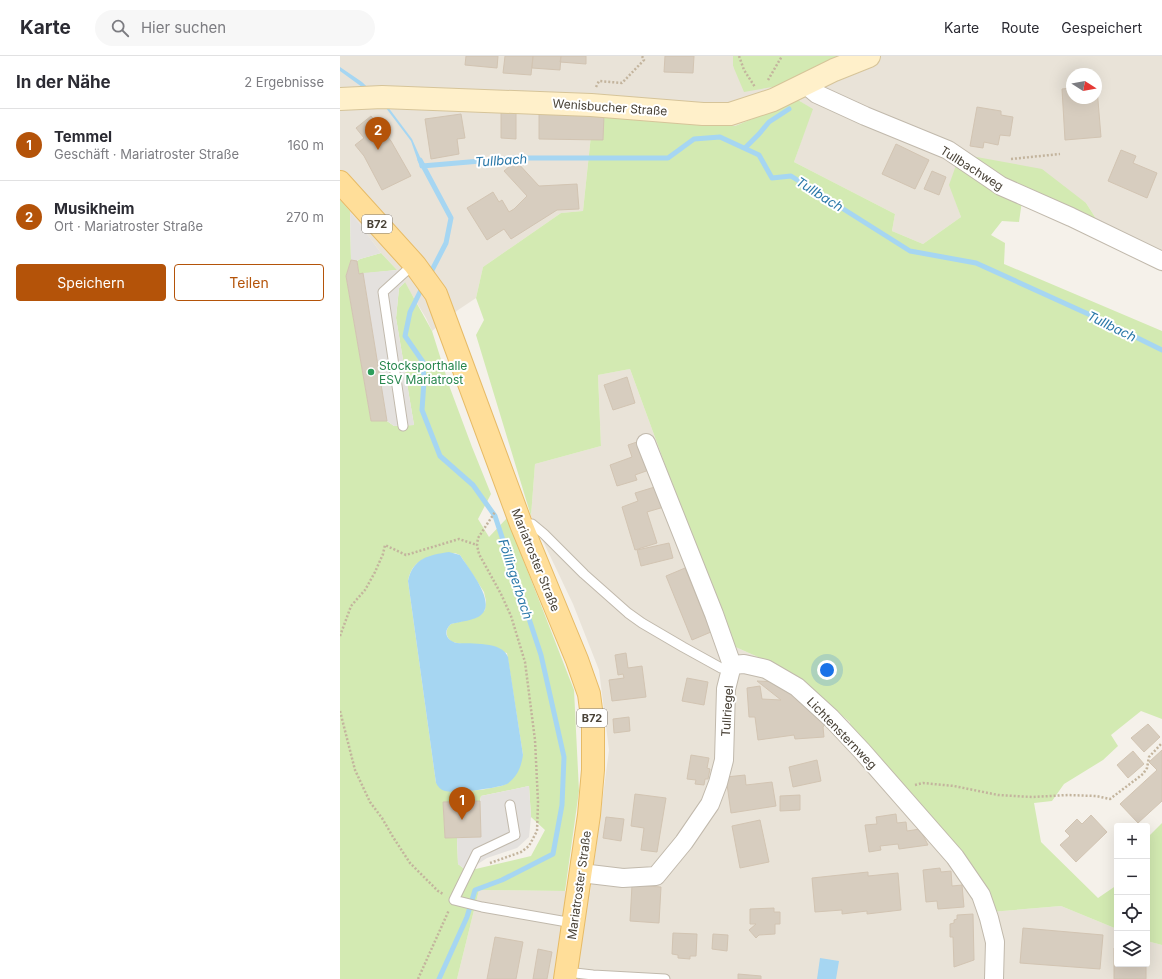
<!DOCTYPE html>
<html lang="de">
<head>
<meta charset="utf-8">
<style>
  :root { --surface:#fff; --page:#f7f7f7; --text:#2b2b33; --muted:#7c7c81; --line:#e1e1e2; --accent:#b45309 }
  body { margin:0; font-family:Inter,sans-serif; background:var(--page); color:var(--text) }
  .controls { position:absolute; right:12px; bottom:12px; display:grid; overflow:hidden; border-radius:4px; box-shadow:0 4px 16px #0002 }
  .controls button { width:36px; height:36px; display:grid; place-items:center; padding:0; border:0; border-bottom:1px solid var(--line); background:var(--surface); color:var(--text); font:20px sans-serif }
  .compass { position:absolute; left:726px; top:12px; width:36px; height:36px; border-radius:50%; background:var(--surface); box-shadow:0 4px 16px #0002; rotate:101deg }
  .you { position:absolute; left:487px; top:614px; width:14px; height:14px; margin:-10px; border:3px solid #fff; border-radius:50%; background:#1a73e8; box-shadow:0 0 0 6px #1a73e833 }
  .badge { display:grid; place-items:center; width:26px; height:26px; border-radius:50%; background:var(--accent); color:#fff; font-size:13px; font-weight:700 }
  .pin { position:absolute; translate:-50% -33px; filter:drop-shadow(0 1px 2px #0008) }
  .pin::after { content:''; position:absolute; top:21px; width:14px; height:12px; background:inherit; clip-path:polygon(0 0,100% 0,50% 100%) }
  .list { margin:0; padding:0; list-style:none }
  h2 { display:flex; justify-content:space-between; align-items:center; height:52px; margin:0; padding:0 16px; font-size:17px }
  h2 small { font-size:13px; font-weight:400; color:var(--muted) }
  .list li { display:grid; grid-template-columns:26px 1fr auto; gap:12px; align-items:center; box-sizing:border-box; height:72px; padding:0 16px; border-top:1px solid var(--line) }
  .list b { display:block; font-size:15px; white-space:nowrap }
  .list p { margin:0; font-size:13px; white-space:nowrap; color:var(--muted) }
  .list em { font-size:13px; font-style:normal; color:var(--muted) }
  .actions { display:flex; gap:8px; padding:12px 16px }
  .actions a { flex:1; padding:9px 0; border:1px solid var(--accent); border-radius:4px; text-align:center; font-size:14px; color:var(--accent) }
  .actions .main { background:var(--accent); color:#fff }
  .icon { flex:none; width:22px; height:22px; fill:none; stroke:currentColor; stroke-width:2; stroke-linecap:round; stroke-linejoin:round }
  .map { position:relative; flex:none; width:822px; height:923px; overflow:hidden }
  header { display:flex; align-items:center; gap:24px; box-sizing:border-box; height:56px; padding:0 20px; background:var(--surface); border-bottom:1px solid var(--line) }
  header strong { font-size:19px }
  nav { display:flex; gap:22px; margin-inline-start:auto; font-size:14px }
  .search { width:280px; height:36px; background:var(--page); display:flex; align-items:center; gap:10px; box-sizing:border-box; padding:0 14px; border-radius:22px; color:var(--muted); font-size:15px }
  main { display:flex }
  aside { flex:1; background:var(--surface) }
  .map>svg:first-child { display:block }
  .residential { fill:#e9e3d8; fill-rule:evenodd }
  .green { fill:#d3eab2; fill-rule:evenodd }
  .parking { fill:#e4e1de }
  .water { fill:#a6d6f2 }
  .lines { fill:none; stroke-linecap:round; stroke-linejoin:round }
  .stream { stroke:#a6d6f2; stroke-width:5 }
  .building { fill:#d7cdbf; stroke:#d2c4b2 }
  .lane-casing { stroke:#c1b9ac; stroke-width:11 }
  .street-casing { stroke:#c1b9ac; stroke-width:20 }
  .secondary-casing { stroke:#d6c499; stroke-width:24 }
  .primary-casing { stroke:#e7bb66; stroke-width:24 }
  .path { stroke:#c3b49d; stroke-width:2.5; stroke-dasharray:2 2; stroke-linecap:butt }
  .lane { stroke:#fff; stroke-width:9 }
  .street { stroke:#fff; stroke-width:18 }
  .secondary { stroke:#fff0ca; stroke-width:22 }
  .primary { stroke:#ffde99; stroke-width:22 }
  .leisure-dot { fill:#2e9e5b; stroke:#fff; stroke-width:1.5 }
  .labels { text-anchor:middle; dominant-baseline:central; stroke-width:4; stroke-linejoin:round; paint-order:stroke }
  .shield { fill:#fff; stroke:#807b73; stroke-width:1 }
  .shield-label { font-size:11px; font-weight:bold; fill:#494237 }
  .street-label { font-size:12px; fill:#494237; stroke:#fff }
  .leisure-label { font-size:12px; fill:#27864d; stroke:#fff; text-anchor:start }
  .water-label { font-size:13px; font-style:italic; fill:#2a78a8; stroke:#fff }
</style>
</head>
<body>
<header>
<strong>Karte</strong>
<div class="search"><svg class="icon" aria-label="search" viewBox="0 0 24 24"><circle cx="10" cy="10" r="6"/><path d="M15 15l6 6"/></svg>Hier suchen</div>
<nav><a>Karte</a><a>Route</a><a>Gespeichert</a></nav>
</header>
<main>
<aside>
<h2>In der Nähe<small>2 Ergebnisse</small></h2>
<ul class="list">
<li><span class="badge">1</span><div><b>Temmel</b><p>Geschäft · Mariatroster Straße</p></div><em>160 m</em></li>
<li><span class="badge">2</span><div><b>Musikheim</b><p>Ort · Mariatroster Straße</p></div><em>270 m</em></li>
</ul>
<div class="actions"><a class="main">Speichern</a><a>Teilen</a></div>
</aside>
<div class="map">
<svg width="822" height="923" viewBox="0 0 822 923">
  <rect width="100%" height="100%" fill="#f5f1ea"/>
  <path class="residential" d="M0,0H393V11L438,30L499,0H822V216L774,191L746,147L610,129L621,161L583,188L552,175L555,158L454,106L472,53L458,44L395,70L253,60L243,155L221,157L143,211L136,242L118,254L92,275L86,262L57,214L41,197L10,155L0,144ZM732,18H756V42H732Z
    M290,313L391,589L418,601L450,619L510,666L509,689L605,801L630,837L638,857L721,850L777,873V908H807V885L822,889V923H117L139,834L225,835L250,837L269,694L259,614L233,548L191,460L195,408L261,390L258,319Z"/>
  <path class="green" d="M393,0H499L438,30L404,36L393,10Z
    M458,44L473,53L454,106L555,158L552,175L583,188L621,161L609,129L620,98L702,113L746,147L774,191L682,145L679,166L662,165L651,179L665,187L664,208L822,275V663L801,655L771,679L778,690L763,704L724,728L712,745L694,747L701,786L758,842L777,829V873L721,850L638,857L630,837L605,801L509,689L510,666L450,619L418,601L391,589L290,313L258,319L261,390L195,408L191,460L136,279L144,264L136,242L143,211L221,157L243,155L253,60L395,70Z
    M0,144L10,155L11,204L6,220L31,365H47L54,370L74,369L56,262L59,232L65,226L92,275L110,332L132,391L151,438L138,463L149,481L167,462L234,634L239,735L225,835L139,834L117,923H0ZM115,497L120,499L144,536L146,545L145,554L137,561L111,568C105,573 105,581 112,586L167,597L183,699L166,728L161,730L141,734L108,735L96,727L68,525C73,499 93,501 115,497ZM189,730L191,761L205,774L191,800L127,815L118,808L117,782H105L103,746L140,745L141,740Z
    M41,197L57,214L19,218L17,205L20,203Z
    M822,767V889L807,885V782Z"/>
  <path class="parking" d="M10,155L41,197L20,203L17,205L11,204Z
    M57,214L65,226L59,232L56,262L74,369L54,370L47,365L23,217Z
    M189,730L191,761L189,781L177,792L147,802L127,815L118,808L117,782L141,781L140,745L141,740Z"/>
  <path class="water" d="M0,11L22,26L48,51L72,83L84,110L80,111L71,85L46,52L22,31L0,15Z
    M109,496L120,499C128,512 157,546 141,559C136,564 119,566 111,568C102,576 107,585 117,587C131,588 162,585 168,601L183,699C181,711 178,720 167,728C159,732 114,738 105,735C101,734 98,731 96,727L68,525C73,502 89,499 109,496Z
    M480,902L499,905L496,923H477Z"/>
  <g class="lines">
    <path class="stream" d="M405,92L419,78L429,66L449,53
      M80,104L111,162L106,187L89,220
      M82,110L176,102H328L354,83L380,81L419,99L432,122L451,120L570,195L636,207L757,262L822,294
      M83,230L70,256L65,280L83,306L84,325L82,354L100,400L133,429L155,460L201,599L224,701L222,749L213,798L162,824L135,834L127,861L99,923"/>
  </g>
  <path class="building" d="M126,0H158L157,12L125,9Z
    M165,0H193L191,19L163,17Z
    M193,0H221L220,14L192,12Z
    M221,0H246V8L220,6Z
    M325,0H354L353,17L324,16Z
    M756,20L761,81L725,84L722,33L732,32V42H756Z
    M637,51L661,55V59L673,61L670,80L660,79L658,89L644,86L643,92L630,90Z
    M161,56H176V83L161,82Z
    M121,58L125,82L117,83L119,98L91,103L85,63Z
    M199,58L264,59L263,84L199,83Z
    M31,60L51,85L71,120L42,134L24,100L15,89L24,82L16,72Z
    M556,88L589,104L575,133L542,118Z
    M781,94L796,100L793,107L817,117L807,142L768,125Z
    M176,105L199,130L237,128L239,153L217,154L171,183L164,173L147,184L127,152L153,136L159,146L162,144L169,156L174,153L187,140L164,115Z
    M592,115L606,121L599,139L584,133Z
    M11,204L17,205L19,218L23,217L47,365H31L6,220Z
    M287,321L295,347L273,354L264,329Z
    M300,385L309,414L295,419L297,424L277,430L270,409L292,401L288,389Z
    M318,430L324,451L307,456L317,487L295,494L282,451L298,445L295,437Z
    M329,487L333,502L301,510L297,494Z
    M345,512L371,576L352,584L326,520Z
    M286,597L288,612L302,610L306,641L272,645L269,624L284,622L283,618L278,619L275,599Z
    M347,622L368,626L364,649L342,645Z
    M417,625L440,626L487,666L483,671L484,681L455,683L454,679L418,684L415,661H409L407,632L420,630L422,643L441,644Z
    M289,661L290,675L274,677L273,663Z
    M808,668L820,681L804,696L791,682Z
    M822,694V745L798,767L780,748L817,714L809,706Z
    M793,695L804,708L788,722L777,709Z
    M351,699L369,702L367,712L370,713L368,723H365L364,729L355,728L356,724L347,723Z
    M477,704L481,725L453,731L449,711Z
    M405,719L406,729L432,726L436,750L391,757L386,721Z
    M295,738L326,742L317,796L301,794L304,772L291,770Z
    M460,739V754L440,755V740Z
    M140,745L141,781L105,782L103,746Z
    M556,758L557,767L566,766L567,775L580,773L588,789L559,793L558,788L540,790L541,794L529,796L525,769L537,768L536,761Z
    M751,759L767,776L736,806L720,789L730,780L725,775L737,763L742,768Z
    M266,761L284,763L281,785L263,782Z
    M420,764L429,806L400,812L392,770Z
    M600,812L601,816L611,815L612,830L622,829L624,851L598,853L597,845L586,846L583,814Z
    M528,816V820L558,817L561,854L527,858V855L502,858V854L475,856L472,822Z
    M292,829L321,831L319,867L290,865Z
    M434,852V856H440V868H435V878L419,879L416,882L409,874L416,868H410V853Z
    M633,858L634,904L614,911L613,881H610V868L614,867V864L617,863V859Z
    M683,872L763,879L760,913L680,907Z
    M333,877L357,878L356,900H350V903L338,902V899L332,898Z
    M373,878L388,879L387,895L372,893Z
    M155,881L183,886L176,923H147Z
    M774,892H777V908H806V923H774Z
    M198,893L212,896L207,923H193Z
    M398,918L421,920V923H398Z"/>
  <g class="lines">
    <defs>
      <path id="lane" d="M63,370L43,236L65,216L75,209
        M182,468H192L204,478L244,518L288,557L302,567L343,591L381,612L392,609
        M170,749L175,779L137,797L114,844L142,851L233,867
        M226,916L253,919L325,923"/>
      <path id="street" d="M465,28L477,38L525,60L608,94L661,130L731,161L822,205
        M392,609L404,608L426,613L457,631L491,662L522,695L615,801L641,839L649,862L655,886L654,923
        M241,817L283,822L316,820L344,786L370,748L378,727L384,704L386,633L392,609L374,558L306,387"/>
      <path id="secondary" d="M0,43L42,41L251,49L363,58H390L433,44L494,14L529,0"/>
      <path id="primary" d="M0,126L75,209L96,238L181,468L237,604L249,638L253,669V714L249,759L225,923"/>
    </defs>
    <use href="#lane" class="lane-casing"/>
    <use href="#street" class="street-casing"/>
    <use href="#secondary" class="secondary-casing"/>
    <use href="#primary" class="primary-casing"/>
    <path class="path" d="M399,0L404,14L415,31
      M428,24L442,0
      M256,31L259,25L282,27L304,4L302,0
      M671,103L720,98
      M0,580L11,550L25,534L35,516L43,498L45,489L66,499L119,483L137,489
      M0,655L15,714L30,746L42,762L53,781L70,807L98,835L103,838
      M575,729L583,727L614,730L658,739L692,741L728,739L756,740L770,743L803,718L807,712L809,701L822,687
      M150,807L181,796L189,790L197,775L198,746L195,684L185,606L171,560L161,538L139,498L137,489L138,482L155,456
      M78,923L109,854"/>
    <use href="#lane" class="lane"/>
    <use href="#street" class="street"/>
    <use href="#secondary" class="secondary"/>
    <use href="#primary" class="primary"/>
  </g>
  <circle class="leisure-dot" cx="31" cy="316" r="4"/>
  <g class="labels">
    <g class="shield">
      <rect x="22" y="159" width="30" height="18" rx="3"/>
      <rect x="237" y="653" width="30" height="18" rx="3"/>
    </g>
    <g class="shield-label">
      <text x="37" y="168">B72</text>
      <text x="252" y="662">B72</text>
    </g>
    <g class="street-label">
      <text transform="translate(270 51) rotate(4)">Wenisbucher Straße</text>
      <text transform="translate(632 112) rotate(32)">Tullbachweg</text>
      <text transform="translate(196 504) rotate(68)">Mariatroster Straße</text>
      <text transform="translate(387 655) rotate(-86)">Tullriegel</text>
      <text transform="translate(502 677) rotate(46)">Lichtensternweg</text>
      <text transform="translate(239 829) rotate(-82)">Mariatroster Straße</text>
    </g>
    <g class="leisure-label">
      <text x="39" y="309">Stocksporthalle<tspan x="39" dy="14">ESV Mariatrost</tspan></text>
    </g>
    <g class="water-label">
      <text transform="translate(161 104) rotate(-4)">Tullbach</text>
      <text transform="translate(480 138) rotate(32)">Tullbach</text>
      <text transform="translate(772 270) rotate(26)">Tullbach</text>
      <text transform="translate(176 523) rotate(72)">Föllingerbach</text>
    </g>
  </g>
</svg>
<div class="controls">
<button>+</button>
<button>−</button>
<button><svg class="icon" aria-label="locate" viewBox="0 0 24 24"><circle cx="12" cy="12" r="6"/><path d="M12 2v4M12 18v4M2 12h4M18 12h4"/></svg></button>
<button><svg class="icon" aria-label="layers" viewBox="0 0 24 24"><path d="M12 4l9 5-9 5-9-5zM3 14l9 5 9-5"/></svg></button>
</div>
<svg class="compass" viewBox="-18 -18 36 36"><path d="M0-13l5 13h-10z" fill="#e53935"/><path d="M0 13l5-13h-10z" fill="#7c7c81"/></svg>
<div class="you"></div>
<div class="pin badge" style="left:122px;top:764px">1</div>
<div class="pin badge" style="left:38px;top:94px">2</div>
</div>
</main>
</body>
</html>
